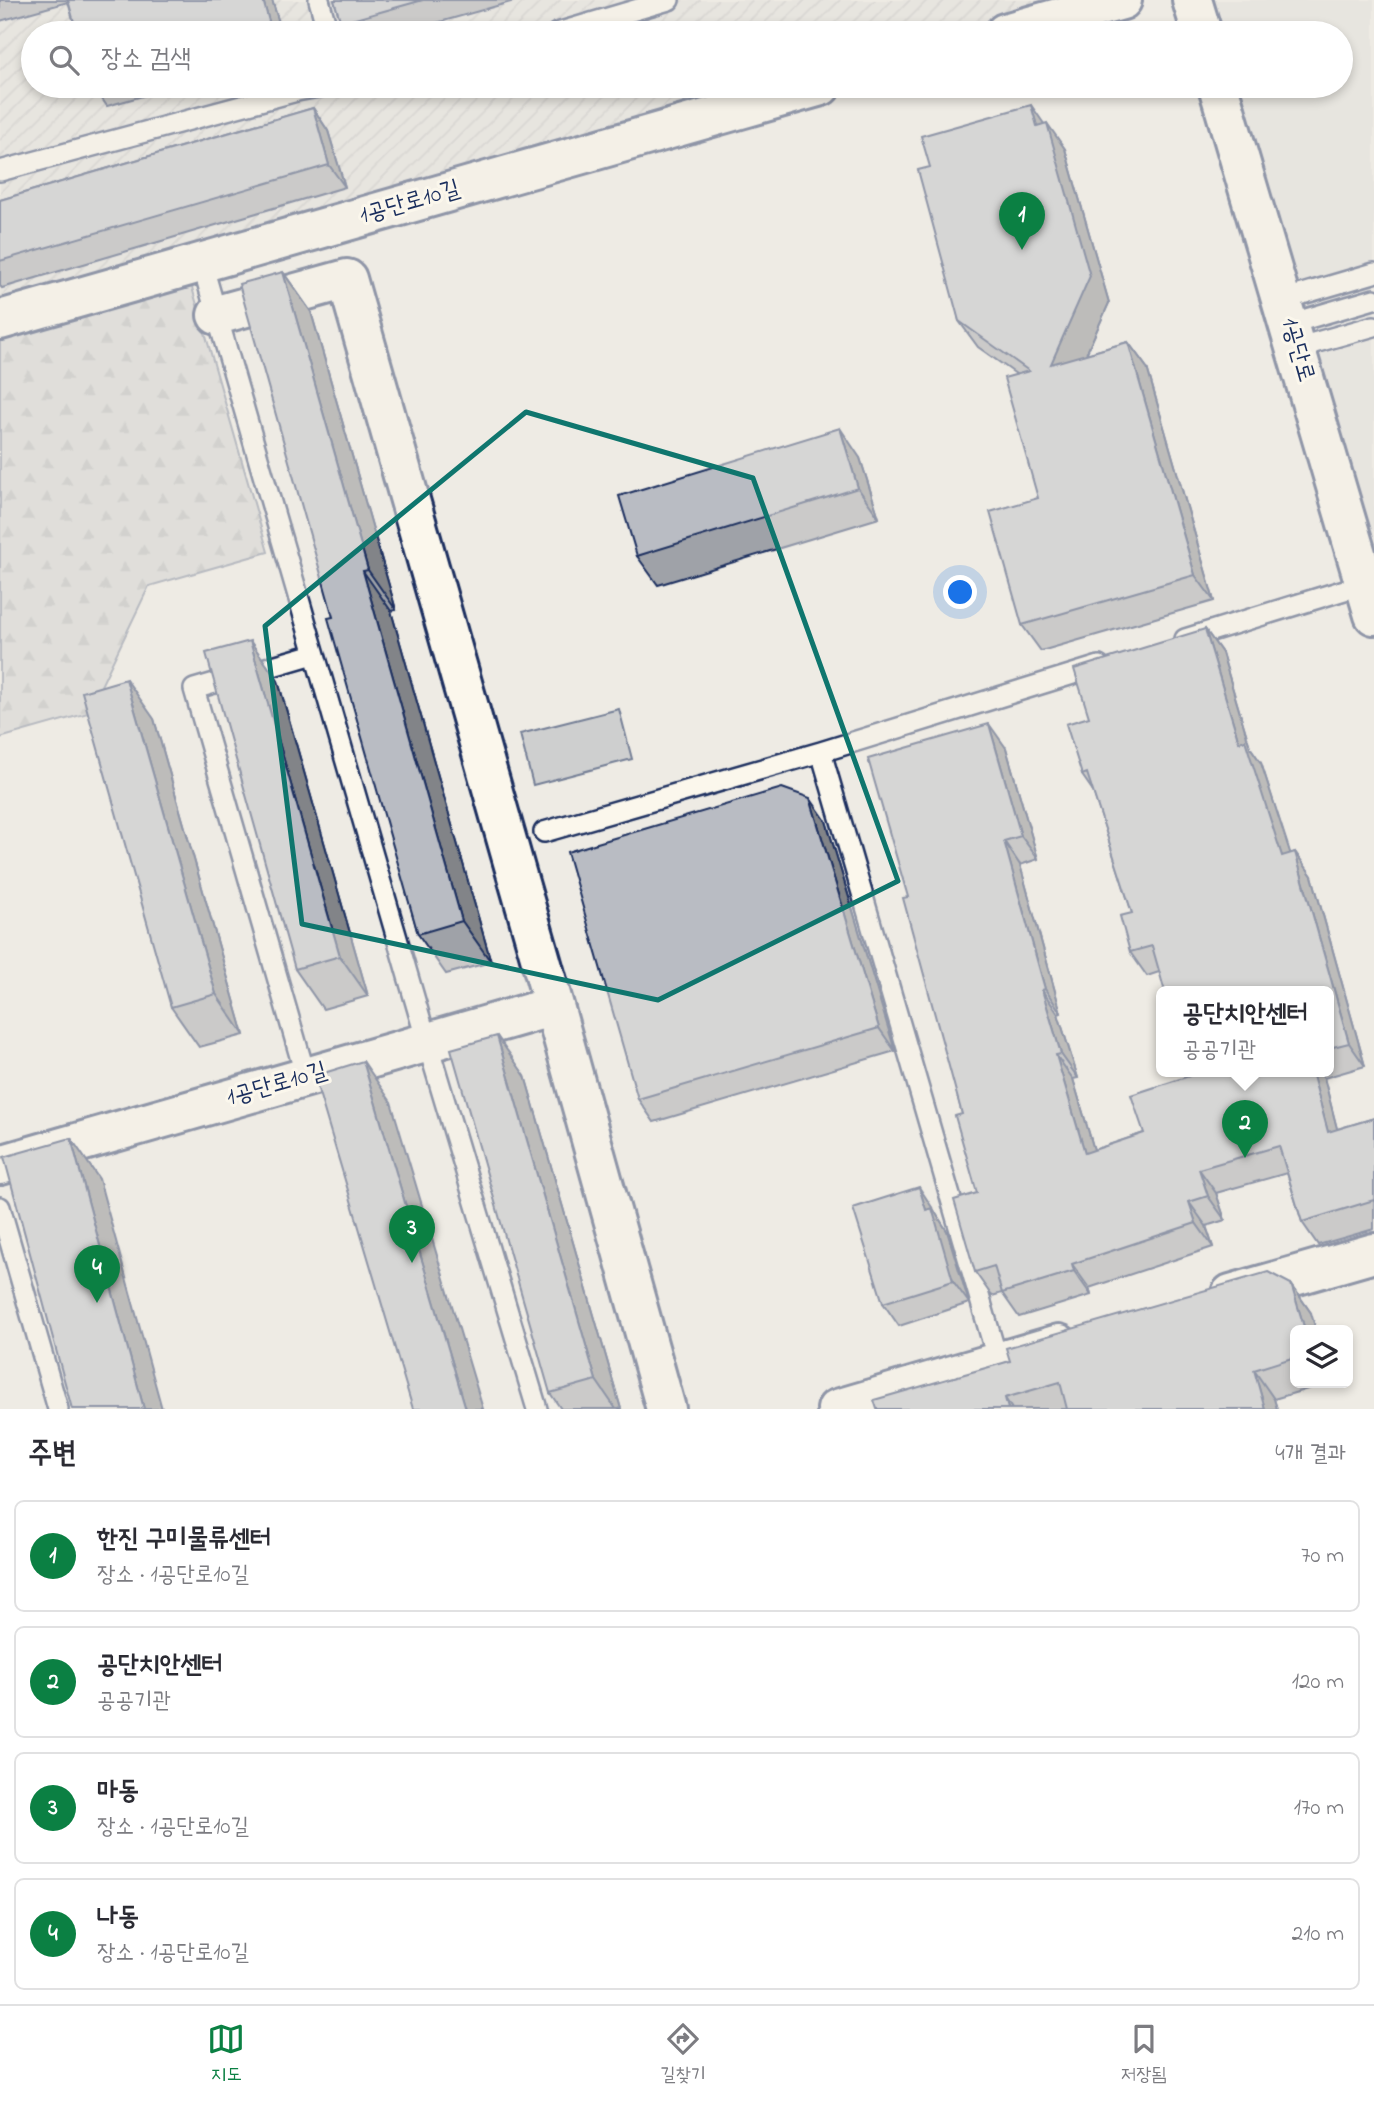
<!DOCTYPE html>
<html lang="ko">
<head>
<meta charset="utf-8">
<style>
  :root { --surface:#fff; --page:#f2f2f3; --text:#2b2b33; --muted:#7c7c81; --line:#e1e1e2; --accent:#0b8043 }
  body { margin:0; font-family:"Indie Flower","Poor Story",sans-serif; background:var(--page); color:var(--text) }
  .controls { position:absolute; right:21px; bottom:21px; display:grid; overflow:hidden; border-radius:10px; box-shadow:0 4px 10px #0003 }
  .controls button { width:63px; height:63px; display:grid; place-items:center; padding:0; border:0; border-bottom:2px solid var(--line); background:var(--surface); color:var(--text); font:35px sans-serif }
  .you { position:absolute; left:961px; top:593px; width:24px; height:24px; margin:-18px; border:5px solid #fff; border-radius:50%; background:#1a73e8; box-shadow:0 0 0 10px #1a73e833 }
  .badge { display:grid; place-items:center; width:46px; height:46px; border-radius:50%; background:var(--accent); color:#fff; font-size:23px; font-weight:700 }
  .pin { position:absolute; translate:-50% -58px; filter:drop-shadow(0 2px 4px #0008) }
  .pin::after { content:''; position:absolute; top:37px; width:24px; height:21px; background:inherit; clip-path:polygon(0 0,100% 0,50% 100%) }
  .popup { position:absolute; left:1156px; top:986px; width:178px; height:91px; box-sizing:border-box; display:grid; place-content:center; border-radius:10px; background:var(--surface); filter:drop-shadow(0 2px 5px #0005); font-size:23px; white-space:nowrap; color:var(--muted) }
  .popup b { font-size:26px; color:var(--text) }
  .popup::after { content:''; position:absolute; left:50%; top:100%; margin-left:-14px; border:14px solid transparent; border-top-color:var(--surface) }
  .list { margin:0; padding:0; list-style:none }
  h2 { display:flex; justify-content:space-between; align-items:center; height:91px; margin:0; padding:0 28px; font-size:30px }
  h2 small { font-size:23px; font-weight:400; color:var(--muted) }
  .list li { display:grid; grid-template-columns:46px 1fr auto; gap:21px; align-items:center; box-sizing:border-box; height:112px; margin:0 14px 14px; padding:0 14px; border:2px solid var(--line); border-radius:10px }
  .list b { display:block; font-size:26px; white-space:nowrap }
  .list p { margin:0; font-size:23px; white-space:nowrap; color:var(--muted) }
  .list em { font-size:23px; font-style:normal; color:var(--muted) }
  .icon { flex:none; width:38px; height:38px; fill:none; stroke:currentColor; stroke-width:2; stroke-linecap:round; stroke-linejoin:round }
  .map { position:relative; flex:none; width:1374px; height:1409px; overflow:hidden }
  .search { position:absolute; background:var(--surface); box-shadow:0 4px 10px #0003; left:21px; right:21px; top:21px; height:77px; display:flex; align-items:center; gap:18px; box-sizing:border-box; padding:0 24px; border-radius:38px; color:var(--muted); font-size:26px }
  .sheet { height:595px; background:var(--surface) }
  nav { display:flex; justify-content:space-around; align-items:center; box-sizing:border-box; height:98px; border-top:2px solid var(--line); background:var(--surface); font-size:19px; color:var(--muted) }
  nav a { display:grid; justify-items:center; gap:4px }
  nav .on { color:var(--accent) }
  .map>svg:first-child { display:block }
  .built { fill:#deddda }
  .industrial { fill:url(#industrial-furrows) }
  .forest { fill:url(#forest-firs); stroke:#747f96; stroke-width:2 }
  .park { fill:#cecfcf; stroke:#747f96; stroke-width:2 }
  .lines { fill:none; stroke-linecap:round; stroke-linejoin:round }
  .lane-casing { stroke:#1b2f5e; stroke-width:24 }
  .street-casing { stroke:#1b2f5e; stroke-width:44 }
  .secondary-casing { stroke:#1b2f5e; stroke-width:44 }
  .lane { stroke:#fbf7ec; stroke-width:19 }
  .street { stroke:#fbf7ec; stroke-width:38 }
  .secondary { stroke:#fbf7ec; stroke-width:38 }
  .wall { fill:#9fa2a8; stroke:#1b2f5e; stroke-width:2 }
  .shaded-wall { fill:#828488; stroke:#1b2f5e; stroke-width:2 }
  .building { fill:#b9bcc3; stroke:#1b2f5e; stroke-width:2 }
  .marked { fill:none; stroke:#0f766e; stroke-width:5; stroke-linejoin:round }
  .labels { text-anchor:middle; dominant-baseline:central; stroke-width:6; stroke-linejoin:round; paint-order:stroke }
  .street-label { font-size:24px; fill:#1b2f5e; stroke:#fbf7ec }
</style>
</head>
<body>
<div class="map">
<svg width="1374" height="1409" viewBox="0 0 1374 1409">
  <defs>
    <pattern id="industrial-furrows" width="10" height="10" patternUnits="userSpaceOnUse" patternTransform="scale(1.75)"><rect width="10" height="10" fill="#deddda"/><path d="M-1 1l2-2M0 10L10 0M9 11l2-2" fill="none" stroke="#bebebe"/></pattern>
    <pattern id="forest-firs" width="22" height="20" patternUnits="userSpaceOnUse" patternTransform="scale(1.75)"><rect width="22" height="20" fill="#cecfcf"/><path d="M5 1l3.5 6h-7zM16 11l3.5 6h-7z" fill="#b0b2b4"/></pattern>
  </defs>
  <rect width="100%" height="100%" fill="#eeebe4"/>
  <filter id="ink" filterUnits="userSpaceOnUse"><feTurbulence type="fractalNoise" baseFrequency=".0143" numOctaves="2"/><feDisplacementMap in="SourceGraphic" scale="14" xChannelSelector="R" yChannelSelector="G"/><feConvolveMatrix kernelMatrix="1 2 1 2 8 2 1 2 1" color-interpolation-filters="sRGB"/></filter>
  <g filter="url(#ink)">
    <path class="built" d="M1192,0H1374V615L1218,86H1341V33H1202Z"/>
    <path class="industrial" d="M0,0H1122L1005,33H33V86H821L0,320Z"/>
    <path class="forest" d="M191,284L268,552L149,586L88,713L0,738V339Z"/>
    <path class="park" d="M619,709L632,759L533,785L520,734Z"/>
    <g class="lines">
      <defs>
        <path id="lane" d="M319,0L328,33
          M557,33L669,0
          M0,171L297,91L324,86
          M207,281L427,1042L537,1409
          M1282,300L1374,273
          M1289,324L1374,299
          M1296,348L1374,326
          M1185,639L1364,584
          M821,752L998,1361
          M544,832L821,752L1099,666
          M306,1077L194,689L314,654
          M0,1207L58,1409"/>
        <path id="street" d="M1005,33L1122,0
          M217,315L347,279L554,1006L666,1409
          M0,320L821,86
          M0,1165L554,1006
          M1231,1294L1374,1253
          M837,1409L1059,1344"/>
        <path id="secondary" d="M1192,0L1202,33
          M1218,86L1374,615"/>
      </defs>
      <use href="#lane" class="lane-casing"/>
      <use href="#street" class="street-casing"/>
      <use href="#secondary" class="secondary-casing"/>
      <use href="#lane" class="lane"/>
      <use href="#street" class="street"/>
      <use href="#secondary" class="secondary"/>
    </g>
    <path class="wall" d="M0,0H272L282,33H77L68,2L0,21Z
      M334,0H518L401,33H348L341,23Z
      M93,86H178L107,106Z
      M313,108L328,131L345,187L2,288L0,286V200Z
      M1044,124L1065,149L1109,303L1086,354L1128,342L1147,368L1214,601L1041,651L1022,625L1038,498L1016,374L978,347L959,321L930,167Z
      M283,272L311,312L396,610L391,611L491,962L446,974L418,934L333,617Z
      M860,458L879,518L658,585L637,556Z
      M1205,629L1222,653L1250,747L1261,763L1290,854L1295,852L1312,876L1365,1066L1324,1078L1337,1129L1374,1118V1229L1318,1245L1302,1222L1287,1173L1216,1193L1225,1220L1206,1226L1213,1247L1089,1288L1091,1295L1019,1317L1002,1293L992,1296L975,1272L977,1193L962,1114L908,897L1006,748L1038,859L1020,865L1061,1013L1058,1014L1078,1078L1073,1079L1094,1150L1144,1133L1189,1076L1188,1072H1329V992L1159,972L1147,976L1130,952L1132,913L1093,791L1082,775L1089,717Z
      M250,641L278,681L368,996L323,1009L295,969Z
      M154,719L244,1035L199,1047L171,1007Z
      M826,821L895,1051L654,1122L638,1099Z
      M525,1076L621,1409H561L550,1393Z
      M934,1210L936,1214L947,1231L969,1303L899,1326L883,1303Z
      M1291,1284L1311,1313L1295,1330V1383H1328L1274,1399L1277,1409H877L1010,1361Z"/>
    <path class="shaded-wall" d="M263,0H272L282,33H273L272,32Z
      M1031,105L1049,131L1047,123L1065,149L1109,303L1070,390L1051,364L1037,126Z
      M313,108L328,131L345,187L329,165Z
      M283,272L311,312L396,610L368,570Z
      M1128,342L1147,368L1214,601L1195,575Z
      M840,428L860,458L879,518L858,488Z
      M363,571L391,611L491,962L462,921Z
      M1205,629L1222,653L1250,747L1261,763L1299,880L1282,856L1239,742Z
      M250,641L278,681L368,996L340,956Z
      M126,679L154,719L244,1035L216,994Z
      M989,724L1006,748L1038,859L1021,836Z
      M810,798L826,821L895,1051L879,1028Z
      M1004,841L1020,865L1061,1013L1045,989Z
      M1295,852L1312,876L1365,1066L1349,1043Z
      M1042,990L1058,1014L1078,1078L1061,1054Z
      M497,1036L525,1076L621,1409H616L596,1380Z
      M1056,1055L1073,1079L1102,1177L1085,1153Z
      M363,1061L391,1102L483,1409H466Z
      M1312,1072H1320L1324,1078L1344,1156L1328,1132Z
      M71,1138L99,1179L162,1409H144Z
      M1199,1169L1216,1193L1225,1220L1208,1196Z
      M919,1187L947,1231L969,1303L953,1281L926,1210Z
      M1189,1202L1206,1226L1213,1247L1196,1223Z
      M1072,1264L1089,1288L1091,1295L1074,1271Z
      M1291,1284L1311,1313L1316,1330H1305Z
      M1254,1370L1274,1399L1277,1409H1265Z
      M1005,1398L1012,1409H1008Z"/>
    <path class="building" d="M68,0H263L272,32L267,33H77Z
      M334,0H423L341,23Z
      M1031,105L1037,126L1047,123L1090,276L1051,364L1128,342L1195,575L1022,625L990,512L1038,498L1004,378L1029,371L959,321L918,170L930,167L921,136Z
      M313,108L329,165L0,261V200Z
      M283,272L368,570L363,571L462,921L418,934L328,618L333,617L239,284Z
      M840,428L858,488L637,556L619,496Z
      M1205,629L1239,742L1245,740L1282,856L1295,852L1349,1043L1329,1048V992H1165L1152,946L1130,952L1120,916L1132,913L1087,773L1082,775L1066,724L1089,717L1074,669Z
      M250,641L340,956L295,969L206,653Z
      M126,679L216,994L171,1007L82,692Z
      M989,724L1021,836L1004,841L1045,989L1042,990L1061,1054L1056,1055L1085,1153L1144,1133L1131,1095L1189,1076L1188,1072H1312L1328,1132L1374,1118V1200L1302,1222L1279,1146L1199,1169L1208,1196L1189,1202L1196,1223L1072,1264L1074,1271L1002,1293L994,1266L975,1272L954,1200L977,1193L955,1116L962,1114L903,898L908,897L868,759Z
      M782,788L810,798L879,1028L638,1099L567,852Z
      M497,1036L596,1380L550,1393L451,1049Z
      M363,1061L466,1409H413L314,1076Z
      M71,1138L144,1409H72L4,1157Z
      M919,1187L926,1210L932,1208L953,1281L883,1303L853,1208Z
      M1268,1272L1291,1284L1305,1330H1295V1357L1254,1370L1265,1409H1067L1060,1382L1005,1398L1008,1409H877L874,1400L1010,1361L1006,1348Z"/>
  </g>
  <path d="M0 0H1374V1409H0ZM526,412L753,478L898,881L658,1000L302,924L265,626Z" fill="#eeebe4" fill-opacity=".55" fill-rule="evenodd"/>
  <path class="marked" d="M526,412L753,478L898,881L658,1000L302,924L265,626Z"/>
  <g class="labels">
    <g class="street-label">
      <text transform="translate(410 203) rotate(-16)">1공단로10길</text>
      <text transform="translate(1297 350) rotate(74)">1공단로</text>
      <text transform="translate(277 1085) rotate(-16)">1공단로10길</text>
    </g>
  </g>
</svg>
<div class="controls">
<button><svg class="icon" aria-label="layers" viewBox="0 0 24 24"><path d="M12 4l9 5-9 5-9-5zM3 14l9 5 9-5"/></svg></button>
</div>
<div class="you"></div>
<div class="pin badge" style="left:1022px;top:250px">1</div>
<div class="pin badge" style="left:1245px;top:1158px">2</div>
<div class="popup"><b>공단치안센터</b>공공기관</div>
<div class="pin badge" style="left:412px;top:1263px">3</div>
<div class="pin badge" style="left:97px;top:1303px">4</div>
<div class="search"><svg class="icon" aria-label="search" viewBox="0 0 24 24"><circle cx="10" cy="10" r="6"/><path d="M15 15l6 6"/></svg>장소 검색</div>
</div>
<section class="sheet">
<h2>주변<small>4개 결과</small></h2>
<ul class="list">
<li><span class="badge">1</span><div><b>한진 구미물류센터</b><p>장소 · 1공단로10길</p></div><em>70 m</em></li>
<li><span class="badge">2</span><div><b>공단치안센터</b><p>공공기관</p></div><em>120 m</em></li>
<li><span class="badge">3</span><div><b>마동</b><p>장소 · 1공단로10길</p></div><em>170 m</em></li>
<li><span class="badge">4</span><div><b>나동</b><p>장소 · 1공단로10길</p></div><em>210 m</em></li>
</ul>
</section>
<nav>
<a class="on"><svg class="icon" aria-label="map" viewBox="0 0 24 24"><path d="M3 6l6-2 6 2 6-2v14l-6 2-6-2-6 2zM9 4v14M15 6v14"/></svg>지도</a>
<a><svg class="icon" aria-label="directions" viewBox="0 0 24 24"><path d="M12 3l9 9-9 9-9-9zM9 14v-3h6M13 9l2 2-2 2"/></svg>길찾기</a>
<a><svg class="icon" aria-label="saved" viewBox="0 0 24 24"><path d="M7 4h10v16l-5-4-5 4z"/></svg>저장됨</a>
</nav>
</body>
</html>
